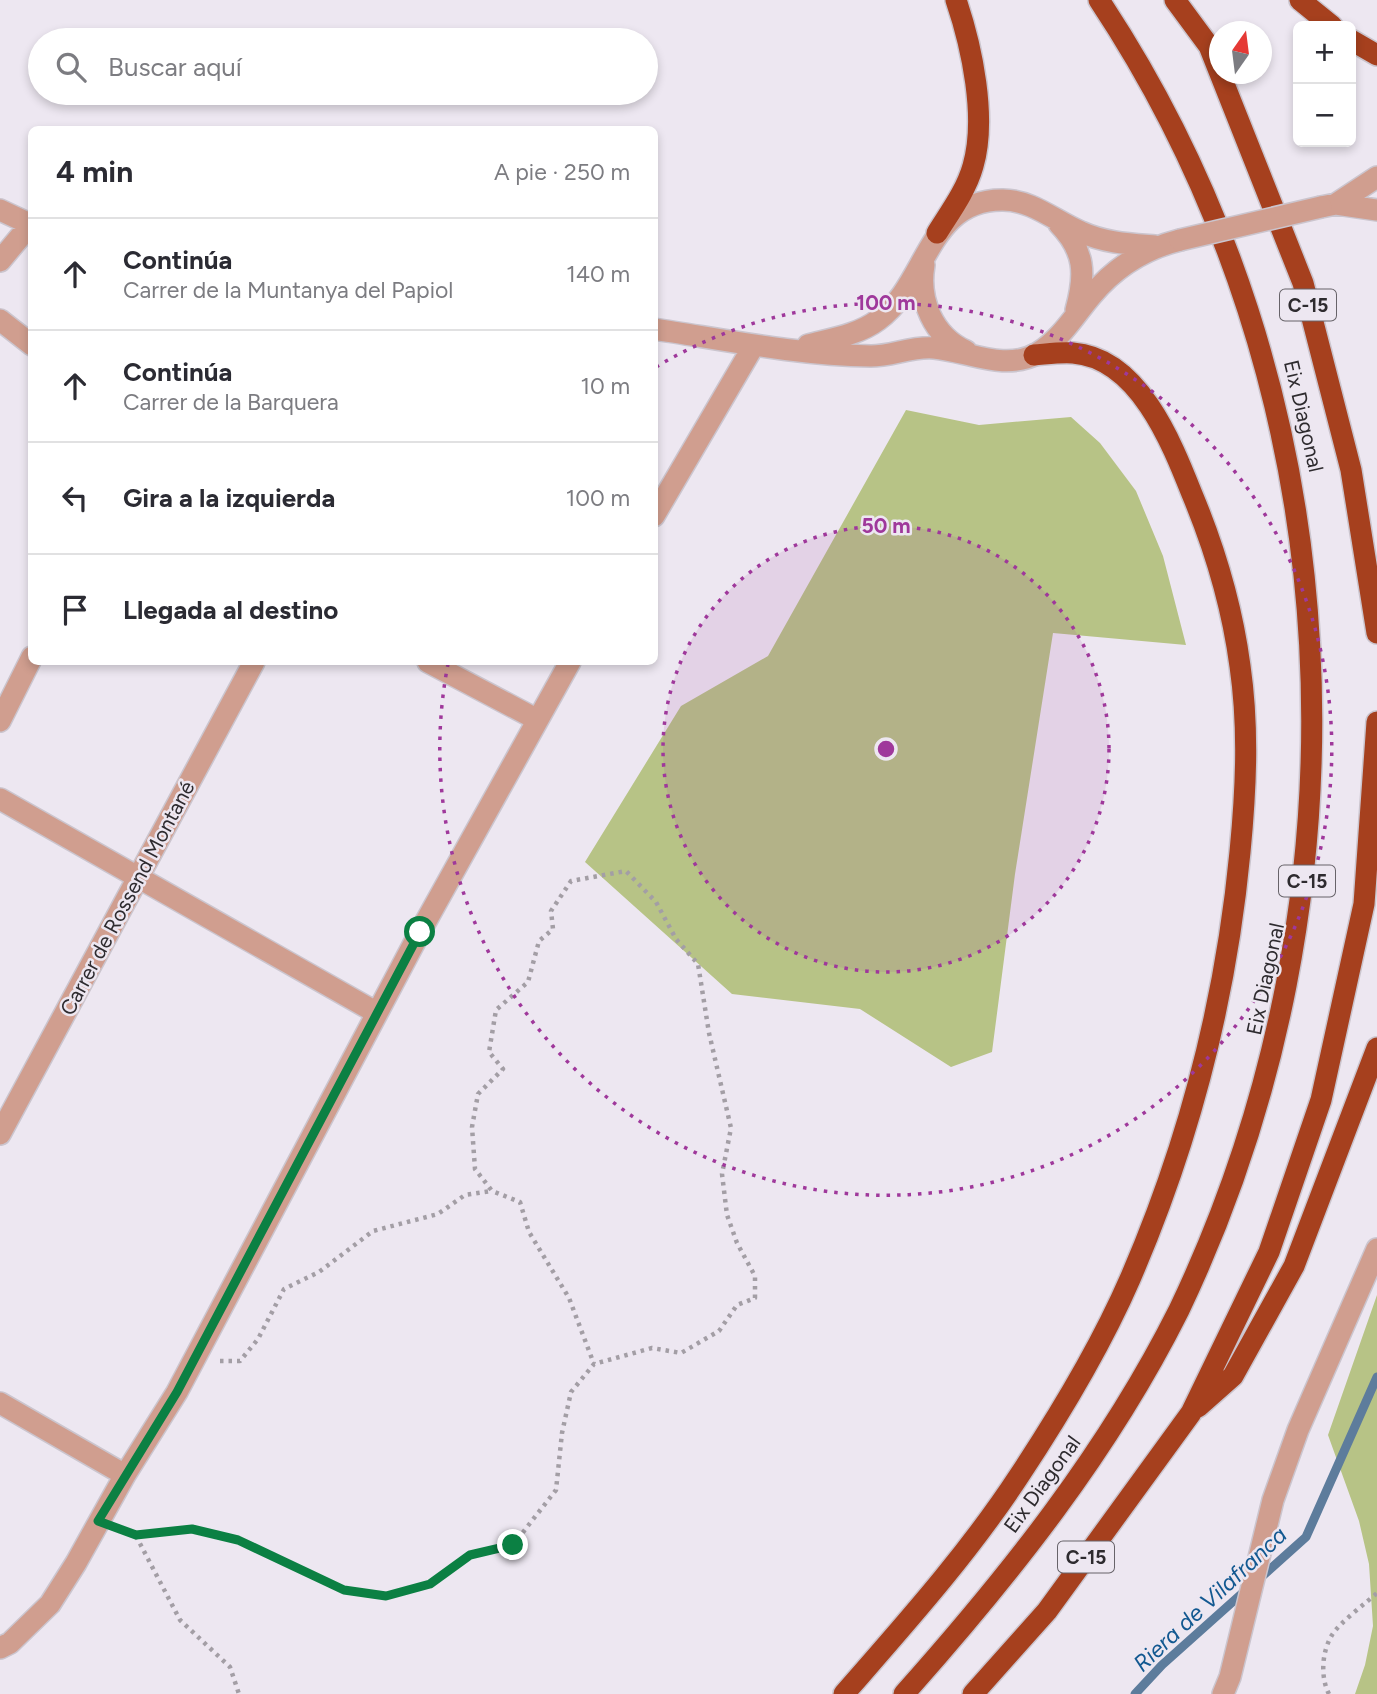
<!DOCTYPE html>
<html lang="es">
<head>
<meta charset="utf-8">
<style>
  :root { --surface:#fff; --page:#f2f2f3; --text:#2b2b33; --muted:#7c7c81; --line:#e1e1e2 }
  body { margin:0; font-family:Figtree,sans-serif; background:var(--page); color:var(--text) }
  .controls { position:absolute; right:21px; top:21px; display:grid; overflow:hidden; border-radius:10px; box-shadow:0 4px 10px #0003 }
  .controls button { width:63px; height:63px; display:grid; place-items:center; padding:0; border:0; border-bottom:2px solid var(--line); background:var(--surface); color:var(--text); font:35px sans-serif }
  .compass { position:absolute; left:1209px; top:21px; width:63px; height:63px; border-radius:50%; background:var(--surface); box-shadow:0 4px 10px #0003; rotate:14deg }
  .stop { position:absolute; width:21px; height:21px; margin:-16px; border:5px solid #0b8043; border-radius:50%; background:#fff }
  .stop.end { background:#0b8043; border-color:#fff; box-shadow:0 2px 7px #0008 }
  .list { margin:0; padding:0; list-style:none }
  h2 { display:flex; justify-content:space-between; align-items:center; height:91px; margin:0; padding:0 28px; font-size:30px }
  h2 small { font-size:23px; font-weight:400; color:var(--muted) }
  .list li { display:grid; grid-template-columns:46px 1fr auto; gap:21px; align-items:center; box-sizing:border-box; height:112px; padding:0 28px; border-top:2px solid var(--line) }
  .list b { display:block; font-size:26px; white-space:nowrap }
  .list p { margin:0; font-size:23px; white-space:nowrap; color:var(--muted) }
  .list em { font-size:23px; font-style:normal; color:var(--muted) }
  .icon { flex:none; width:38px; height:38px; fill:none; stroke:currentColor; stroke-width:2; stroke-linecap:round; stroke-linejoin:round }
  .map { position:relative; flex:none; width:1377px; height:1694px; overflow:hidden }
  .search { position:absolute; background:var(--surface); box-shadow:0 4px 10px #0003; left:28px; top:28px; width:630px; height:77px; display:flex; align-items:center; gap:18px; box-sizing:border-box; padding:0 24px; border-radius:38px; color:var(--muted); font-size:26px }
  .panel { position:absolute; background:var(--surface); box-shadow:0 4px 10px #0003; left:28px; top:126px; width:630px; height:539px; border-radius:10px }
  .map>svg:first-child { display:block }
  .forest { fill:#b7c386 }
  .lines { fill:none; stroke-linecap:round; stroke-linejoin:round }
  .stream { stroke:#5d7c9c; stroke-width:9 }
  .minor-casing { stroke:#cbc5ce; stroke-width:24 }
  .highway-casing { stroke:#cbc5ce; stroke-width:24 }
  .path { stroke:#a39ea5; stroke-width:4.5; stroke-dasharray:3.5 5; stroke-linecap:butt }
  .minor { stroke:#d09e8f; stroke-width:21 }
  .highway { stroke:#a6401e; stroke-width:21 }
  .minor-bridge-casing { stroke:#cbc5ce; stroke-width:24; stroke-linecap:butt }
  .minor-bridge { stroke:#d09e8f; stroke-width:21 }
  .route { stroke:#0b8043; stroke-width:9 }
  .ring { fill:none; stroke:#9f389b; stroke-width:3.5; stroke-dasharray:3.5 7 }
  .labels { text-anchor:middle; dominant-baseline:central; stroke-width:5; stroke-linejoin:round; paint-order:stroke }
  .shield { fill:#ede7f1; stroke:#676369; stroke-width:2 }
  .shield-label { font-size:19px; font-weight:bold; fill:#2e2b2f }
  .street-label { font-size:21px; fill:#2e2b2f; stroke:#ede7f1 }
  .water-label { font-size:23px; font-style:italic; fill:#135991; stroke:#ede7f1 }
  .centre { fill:#9f389b; stroke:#ede7f1; stroke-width:3.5 }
  .ring-label { font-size:21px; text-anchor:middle; font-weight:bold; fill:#9f389b; stroke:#ede7f1; stroke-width:5; stroke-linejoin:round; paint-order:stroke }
</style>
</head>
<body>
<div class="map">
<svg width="1377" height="1694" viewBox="0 0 1377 1694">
  <rect width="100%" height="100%" fill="#ede7f1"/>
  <path class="forest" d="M906,410L979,425L1071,417L1100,443L1136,491L1163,556L1186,645L1053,633L1015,874L992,1052L951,1067L860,1009L732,994L585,862L681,706L768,656Z
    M1377,1295V1694H1355L1365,1665L1373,1626L1369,1564L1359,1521L1328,1435Z"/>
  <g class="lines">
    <path class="stream" d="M1258,1580L1306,1537L1377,1377
      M1135,1694L1162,1665L1247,1589"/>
    <defs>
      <path id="minor" d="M1336,204L1377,177
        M1321,207L1336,204L1377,210
        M0,210L32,225
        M1059,224C1085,251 1086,274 1076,310
        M0,261L30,225
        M924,265C918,300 933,336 966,351
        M0,320L32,345
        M654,329C726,340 798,355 871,356C892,356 912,346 934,348C968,351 1005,372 1038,353C1062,338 1074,316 1092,295C1116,266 1144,249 1180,240
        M808,345C831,339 858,335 878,320C928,284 927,199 1003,200C1032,200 1055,221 1081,232C1105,243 1130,244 1155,246
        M654,516L754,345
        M428,662L536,719
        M0,721L32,657
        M0,799L377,1013
        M0,1134L254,662
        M0,1403L125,1475
        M0,1648L10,1643L50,1604L76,1563L125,1475L177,1392L420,932L570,662
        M1223,1694L1230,1677L1273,1500L1298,1430L1377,1249"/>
      <path id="highway" d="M1175,0L1209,46L1303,283L1351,470L1377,633
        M1300,0L1332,26
        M1351,40L1377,55
        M937,233C950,212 966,191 973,166C987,118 972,47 956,0
        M1198,1407L1233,1376L1294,1266L1377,1048
        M844,1694C905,1624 968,1554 1019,1476C1060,1414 1100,1348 1130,1279C1189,1143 1226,999 1240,852C1246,790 1249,728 1240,666C1232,606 1215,549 1192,494C1171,441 1138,358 1073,353C1061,352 1047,354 1034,355
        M904,1694C1009,1576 1108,1452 1179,1310C1377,895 1356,387 1099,0
        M973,1694L1047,1611L1191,1413L1269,1252L1321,1100L1364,904L1377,722"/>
    </defs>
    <use href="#minor" class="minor-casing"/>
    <use href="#highway" class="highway-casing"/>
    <path class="path" d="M220,1361H240L258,1339L284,1289L319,1272L373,1231L438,1214L465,1195L492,1191
      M122,1530L136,1536L192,1529L238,1540L344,1590L386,1596L430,1584L470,1555L513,1545L556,1490L562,1433L571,1392L594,1364L652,1348L681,1353L719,1331L737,1305L755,1298V1276L737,1243L727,1215L722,1174L731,1128L709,1033L698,964L676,939L656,902L626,871L571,881L551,911L553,929L539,941L528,982L496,1010L489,1052L503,1069L478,1094L472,1127L475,1169L492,1191L520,1202L529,1232L569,1298L594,1364
      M136,1536L180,1620L230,1667L239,1694
      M1329,1694C1320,1677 1322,1651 1332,1635C1339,1623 1366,1603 1377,1593"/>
    <use href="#minor" class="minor"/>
    <use href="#highway" class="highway"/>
    <defs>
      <path id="minor-bridge" d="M1180,240L1321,207"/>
    </defs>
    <use href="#minor-bridge" class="minor-bridge-casing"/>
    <use href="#minor-bridge" class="minor-bridge"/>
  </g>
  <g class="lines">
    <path class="route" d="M420,932L177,1392L98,1521L136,1535L192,1529L238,1540L344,1590L386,1596L430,1584L470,1555L513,1545"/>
  </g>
  <circle cx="886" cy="749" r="223" fill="#9f389b" fill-opacity=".12"/>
  <g class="ring">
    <circle cx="886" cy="749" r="223"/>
    <path d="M656 367A446 446 0 1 1 448 664"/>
  </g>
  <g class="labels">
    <g class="shield">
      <rect x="1280" y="289.5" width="56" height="31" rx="5"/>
      <rect x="1279" y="865.5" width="56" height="31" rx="5"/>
      <rect x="1058" y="1541.5" width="56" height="31" rx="5"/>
    </g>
    <g class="shield-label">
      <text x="1308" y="305">C-15</text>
      <text x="1307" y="881">C-15</text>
      <text x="1086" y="1557">C-15</text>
    </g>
    <g class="street-label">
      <text transform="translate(1304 416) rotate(77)">Eix Diagonal</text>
      <text transform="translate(127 898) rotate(-62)">Carrer de Rossend Montané</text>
      <text transform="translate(1265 979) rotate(-78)">Eix Diagonal</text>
      <text transform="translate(1042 1484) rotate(-54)">Eix Diagonal</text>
    </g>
    <g class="water-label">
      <text transform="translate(1210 1599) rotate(-43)">Riera de Vilafranca</text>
    </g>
  </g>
  <circle cx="886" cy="749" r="10" class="centre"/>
  <g class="ring-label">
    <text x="886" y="310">100 m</text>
    <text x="886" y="533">50 m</text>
  </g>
</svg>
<div class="controls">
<button>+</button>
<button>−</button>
</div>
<svg class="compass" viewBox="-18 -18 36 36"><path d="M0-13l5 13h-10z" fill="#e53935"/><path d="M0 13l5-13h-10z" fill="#7c7c81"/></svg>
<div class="stop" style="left:420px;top:932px"></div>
<div class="stop end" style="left:513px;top:1545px"></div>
<div class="search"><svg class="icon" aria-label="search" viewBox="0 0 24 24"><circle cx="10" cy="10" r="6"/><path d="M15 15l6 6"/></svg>Buscar aquí</div>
<section class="panel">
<h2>4 min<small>A pie · 250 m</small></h2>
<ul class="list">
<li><svg class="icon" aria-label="ahead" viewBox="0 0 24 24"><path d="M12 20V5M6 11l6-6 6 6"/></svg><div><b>Continúa</b><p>Carrer de la Muntanya del Papiol</p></div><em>140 m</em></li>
<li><svg class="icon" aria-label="ahead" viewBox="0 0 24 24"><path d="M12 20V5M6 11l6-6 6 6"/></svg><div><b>Continúa</b><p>Carrer de la Barquera</p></div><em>10 m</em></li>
<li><svg class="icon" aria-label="left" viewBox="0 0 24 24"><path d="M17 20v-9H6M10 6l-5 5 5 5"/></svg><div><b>Gira a la izquierda</b></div><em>100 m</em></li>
<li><svg class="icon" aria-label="arrive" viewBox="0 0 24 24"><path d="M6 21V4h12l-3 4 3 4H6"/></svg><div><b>Llegada al destino</b></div></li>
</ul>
</section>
</div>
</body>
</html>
